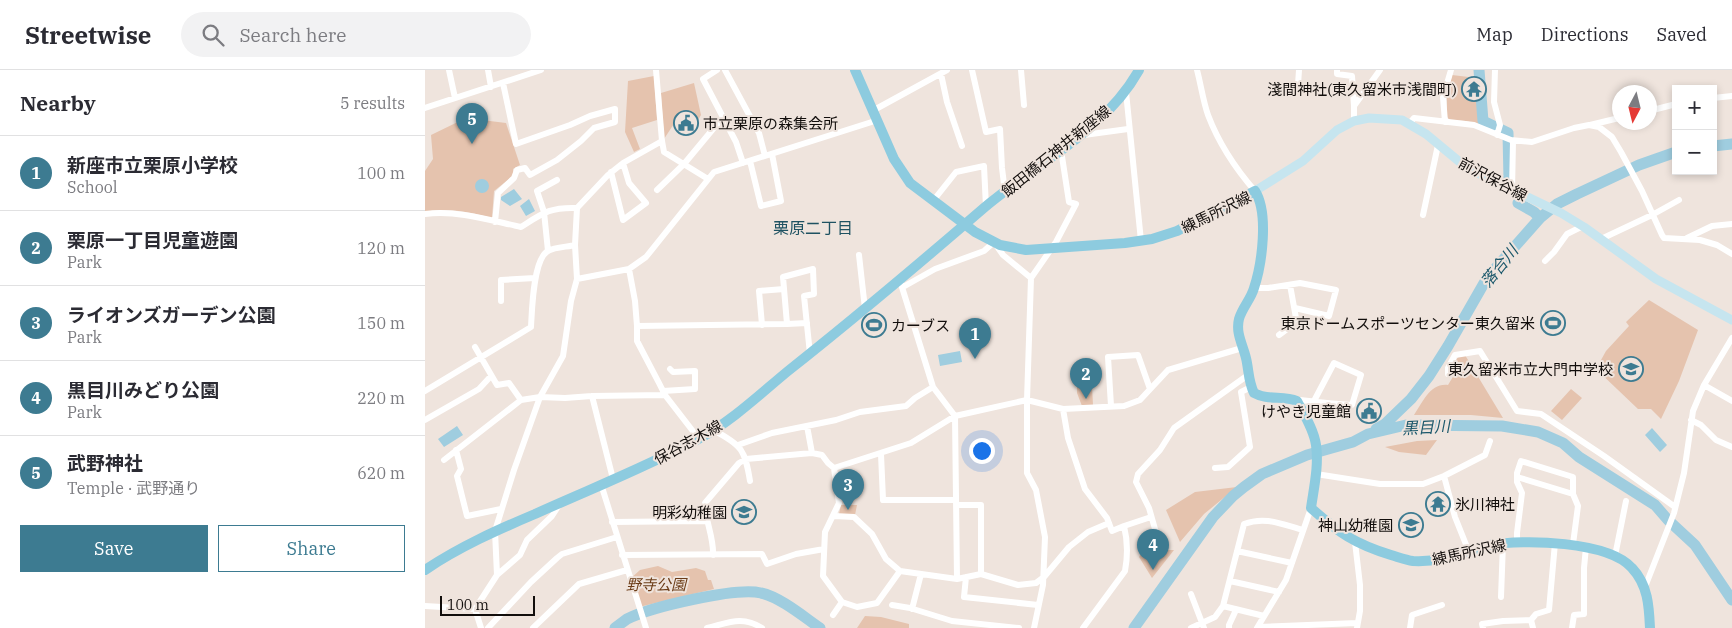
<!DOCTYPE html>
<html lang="en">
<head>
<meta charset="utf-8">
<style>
  :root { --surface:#fff; --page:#f2f2f3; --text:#2b2b33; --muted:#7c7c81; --line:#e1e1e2; --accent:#3d7b91 }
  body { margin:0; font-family:"IBM Plex Serif","Noto Sans JP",serif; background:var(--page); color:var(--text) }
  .controls { position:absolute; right:15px; top:15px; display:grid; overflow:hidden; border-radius:0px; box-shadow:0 2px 8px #0003 }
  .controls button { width:45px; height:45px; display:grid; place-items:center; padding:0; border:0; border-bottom:1px solid var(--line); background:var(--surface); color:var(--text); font:25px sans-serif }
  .compass { position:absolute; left:1187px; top:15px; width:45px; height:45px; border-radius:50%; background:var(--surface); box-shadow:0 2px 8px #0003; rotate:187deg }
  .scale { position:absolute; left:15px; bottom:12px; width:95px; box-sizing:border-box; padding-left:5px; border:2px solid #120e0c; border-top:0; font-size:14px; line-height:18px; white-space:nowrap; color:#120e0c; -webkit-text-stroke:4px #efe4dd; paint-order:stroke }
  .you { position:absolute; left:556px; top:380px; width:18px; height:18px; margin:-12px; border:4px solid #fff; border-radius:50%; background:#1a73e8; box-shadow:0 0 0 8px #1a73e833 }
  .badge { display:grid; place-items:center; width:32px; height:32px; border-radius:50%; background:var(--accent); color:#fff; font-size:16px; font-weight:700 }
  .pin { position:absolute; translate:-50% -41px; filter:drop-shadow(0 1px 2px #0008) }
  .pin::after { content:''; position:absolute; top:26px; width:18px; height:15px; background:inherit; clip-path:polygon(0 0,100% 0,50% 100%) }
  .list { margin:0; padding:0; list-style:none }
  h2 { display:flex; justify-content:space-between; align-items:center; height:65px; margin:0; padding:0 20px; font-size:21px }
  h2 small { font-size:16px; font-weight:400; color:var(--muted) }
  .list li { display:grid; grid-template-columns:32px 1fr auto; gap:15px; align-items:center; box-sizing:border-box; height:75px; padding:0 20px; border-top:1px solid var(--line) }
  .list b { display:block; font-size:19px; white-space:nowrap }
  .list p { margin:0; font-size:16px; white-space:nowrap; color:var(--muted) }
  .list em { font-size:16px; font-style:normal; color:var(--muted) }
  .actions { display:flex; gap:10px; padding:15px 20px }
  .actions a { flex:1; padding:11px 0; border:1px solid var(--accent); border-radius:0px; text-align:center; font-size:18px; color:var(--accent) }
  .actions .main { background:var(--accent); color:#fff }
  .icon { flex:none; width:28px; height:28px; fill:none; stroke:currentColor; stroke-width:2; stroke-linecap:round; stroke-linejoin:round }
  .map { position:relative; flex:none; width:1307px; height:558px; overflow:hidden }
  header { display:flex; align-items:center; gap:30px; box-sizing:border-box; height:70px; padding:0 25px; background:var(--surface); border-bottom:1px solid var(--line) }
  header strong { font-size:24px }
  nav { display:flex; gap:28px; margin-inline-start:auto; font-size:18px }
  .search { width:350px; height:45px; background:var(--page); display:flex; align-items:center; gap:12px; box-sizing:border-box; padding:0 18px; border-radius:28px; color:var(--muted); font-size:19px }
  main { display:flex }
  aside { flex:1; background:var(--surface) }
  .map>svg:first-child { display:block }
  .green { fill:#e5c3ae }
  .water { fill:#9fcddf }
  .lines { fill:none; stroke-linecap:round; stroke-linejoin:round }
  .river { stroke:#9fcddf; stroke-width:11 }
  .minor { stroke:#fff; stroke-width:6 }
  .secondary { stroke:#c6e5ef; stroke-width:9 }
  .primary { stroke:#8dcbdf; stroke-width:10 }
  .labels { text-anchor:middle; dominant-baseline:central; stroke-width:4; stroke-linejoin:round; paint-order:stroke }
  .poi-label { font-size:15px; fill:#120e0c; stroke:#efe4dd; text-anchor:end }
  .street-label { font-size:15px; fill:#120e0c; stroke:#efe4dd }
  .park-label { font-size:15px; font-style:italic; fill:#6c3c17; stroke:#efe4dd }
  .neighbourhood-label { font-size:16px; fill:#1f5262; stroke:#efe4dd }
  .water-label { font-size:16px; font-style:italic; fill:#1d596c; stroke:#efe4dd }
</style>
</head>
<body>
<header>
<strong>Streetwise</strong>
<div class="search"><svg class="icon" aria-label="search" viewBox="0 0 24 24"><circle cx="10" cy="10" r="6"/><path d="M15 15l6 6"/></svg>Search here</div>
<nav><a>Map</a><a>Directions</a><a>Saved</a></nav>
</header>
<main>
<aside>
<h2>Nearby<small>5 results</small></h2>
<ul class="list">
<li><span class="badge">1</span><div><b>新座市立栗原小学校</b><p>School</p></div><em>100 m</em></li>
<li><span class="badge">2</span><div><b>栗原一丁目児童遊園</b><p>Park</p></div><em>120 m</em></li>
<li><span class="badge">3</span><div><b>ライオンズガーデン公園</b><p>Park</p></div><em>150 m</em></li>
<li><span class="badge">4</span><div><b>黒目川みどり公園</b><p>Park</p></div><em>220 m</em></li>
<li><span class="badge">5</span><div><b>武野神社</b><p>Temple · 武野通り</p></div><em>620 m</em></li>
</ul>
<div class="actions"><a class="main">Save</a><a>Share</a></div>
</aside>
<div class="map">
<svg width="1307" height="558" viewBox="0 0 1307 558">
  <rect width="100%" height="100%" fill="#efe4dd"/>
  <path class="green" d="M1027,5L1052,8L1056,55L1041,51L1025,50L1022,47V28Z
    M229,6L232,50L207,58L215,79L209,82L200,62L203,11Z
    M269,13L276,45L273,50L258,40L239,69L236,23Z
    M41,48L81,53L95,95L88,99V106L69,121L67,148C44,142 24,137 0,142V101L8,89L6,65Z
    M1224,230L1273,260L1254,311L1236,349L1226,339H1213L1171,299L1181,281L1204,256L1201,252Z
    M1040,285L1078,348L1046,345H989C998,332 1005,313 1023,315L1029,305L1027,298L1033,287Z
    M667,316L668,335L657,336L652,323V317Z
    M1146,319L1157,328L1137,350L1126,341Z
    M1012,370L1001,385L974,382L960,377L992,371Z
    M812,417L779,444L755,472L741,440L770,422Z
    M416,435H432L430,445L414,444Z
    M719,480H749L727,508L714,487Z
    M233,496L247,502L271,498L280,501L283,510H286L289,519L214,537L205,509L215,500Z
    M440,546L456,547L484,554V558H432Z"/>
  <path class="water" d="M50 116a7 7 0 1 1 14 0a7 7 0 1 1-14 0Z
    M89,119L97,129L85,136L76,130V127Z
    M104,129L110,141L101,146L95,136Z
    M535,281L537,292L515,296L513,285Z
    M32,356L38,365L19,377L13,369Z
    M1227,358L1242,375L1235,382L1220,365Z"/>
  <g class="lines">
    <path class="river" d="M1054,0L1058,51L1083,63L1084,110
      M1288,76L1307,74
      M1093,133L1109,142L1115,148
      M951,359L960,354L986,329L1004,306L1023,276L1062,208L1115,148L1132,134L1152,124L1214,95L1251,82
      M190,558C194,555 198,552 202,549C226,537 311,517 336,523C355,527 379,547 395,558
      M709,558L788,447L808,426L819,417L837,404L882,385L928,372L943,364L981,355L1077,356L1113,362L1138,373L1154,387L1230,435L1243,450L1270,475L1307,530"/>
    <path class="minor" d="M24,0L30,28
      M63,0L66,17
      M231,0L237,71L239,82L283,109
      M292,0L278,9L311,72L318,93
      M300,0L334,63L340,86
      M547,0L561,62L575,59L577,98L580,122
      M596,0L599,35
      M772,0C776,15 778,31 783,45C794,74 810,98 830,121
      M912,0V4L927,6L929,36
      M1070,0L1069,32L1075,55L1072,65
      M516,4L522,32L537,76
      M873,15L874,0
      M701,22L716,171
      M1288,28L1307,26
      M0,38L116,0
      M449,40L522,0
      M1224,41L1251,34
      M929,51V36L955,0
      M1020,52L1018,27L1026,0
      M984,54L989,48L1049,55L1086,70L1107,72L1149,58L1164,55L1174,57L1187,67L1196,82L1217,121L1237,165L1239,168L1275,170L1292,175L1307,184
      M1165,55L1194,48
      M659,65L703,59
      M325,91L336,136L356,131L347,84
      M186,102L198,150L221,133L204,113L198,93
      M232,120L259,94L298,47
      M1087,121L1088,71
      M508,131L531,102L559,96L561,137
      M0,144C33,140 64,150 96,157C118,143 125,137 152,138
      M998,145L1013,75
      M70,152L73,123L89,108L92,100L100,98L105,105L132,90L156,71L169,58L190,52V39L165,46L145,55L91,74L78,13
      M1262,168L1287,156L1307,154
      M1176,169L1227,145L1254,130
      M123,181L119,142L112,121L132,110
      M434,185L440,239
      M1120,191L1129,182L1142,164L1158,156
      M204,199L210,231L212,256
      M606,208L631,172L651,134L644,132L636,80
      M152,209L204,199L221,187L289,102L453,50
      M476,214L508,317L530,346L532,509
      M478,217L510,199L559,181L569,172L578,185L606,208L602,330L638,339L699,336L715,330L743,300L817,278
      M829,218H843L875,213L911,220L904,246L870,238
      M76,231V210L110,208
      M362,254L382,253
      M337,255L334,221L359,219
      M854,265L862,259L871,248L865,215
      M50,277L72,315L84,313L96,330L115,327L140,328L167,326L240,325
      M1023,304V298L1030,285L1055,281L1092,341L1116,344L1179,386L1250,437
      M1279,315L1307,331
      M0,321L106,257C107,240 108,189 123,181C130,177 142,177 150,175L152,138L183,105L198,93L237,71
      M238,321L270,319V301L248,302L245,299
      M167,326L188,409
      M872,331L875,330C892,332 910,334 927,335L936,305L909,293L889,331
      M686,336L683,287L713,285L725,319
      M638,339L643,368L660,419L682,448L687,461L699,456C703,472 703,485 700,501L658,558
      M0,350L54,319L66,306
      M1266,350L1276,355L1291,370L1307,377
      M382,356L387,383L397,385L403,393L409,398L486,373L530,346L602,330V403L611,420L620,467L618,515L609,558
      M288,360C317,375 320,380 325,411
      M274,369L240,325L234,313L212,271V256L362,254L358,207L388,199L389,224L379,226L385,284
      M313,375L347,363L411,350L435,342L481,336L490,328L508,317
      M31,380L36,399L32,406L42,446L76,439
      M456,384L458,430H531
      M19,390L96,330
      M409,398L414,433L400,462L398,506L417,532L432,537L452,533L475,501
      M790,398L803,397L825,377L816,322L826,317
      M891,404L955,414H998L1019,406L1060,385L1065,371
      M1019,406L1030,447L1044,482
      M1092,407L1148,424
      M176,414L221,558
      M531,435H556V504
      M409,446L429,447L447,464L461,489L475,501L532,509L556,504L593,515L611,513L619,507L644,477L663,462L684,453
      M187,452L281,451
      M699,456L726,447
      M930,472L935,515V541L932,558
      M1092,472V463L1097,423L1092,412V403L1096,391L1148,407V424L1153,436L1148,474
      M736,480L724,438L711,412L713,404L735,380L749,358L823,305
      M812,481L867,493
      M197,485L337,484L342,494L371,484L399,479
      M288,485C289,467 280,451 280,433L314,393L321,389L387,383
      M1190,486L1201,431
      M72,505L70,461L89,400L115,327L138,286L146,231L152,209L150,175
      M541,507L539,527L613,535
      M805,511L854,522
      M1220,517L1249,443L1259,403L1268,341L1279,315L1307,268
      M766,524L779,558
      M1076,527L1078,473
      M467,535L485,538L527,551L594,558
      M0,536L50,539
      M798,536L839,546
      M487,539L496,504
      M408,545L417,532
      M1106,550L1111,544L1124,540L1130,473
      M833,557L932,553
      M56,558L50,539L72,505L95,485L102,470L127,446L134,435
      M63,558L106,512L132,488L137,484L192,467
      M108,558L154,514L202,500
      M282,558C303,553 317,545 337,558
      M766,558L790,547L798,536L819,454C840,446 856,454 878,460
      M804,558V555L811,540
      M832,558L861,510L886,438
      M985,558L987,545L1017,535
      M1058,558L1057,554L1078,551L1106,550L1108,558
      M1147,558L1149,545L1159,544V498L1161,477"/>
    <path class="secondary" d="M830,121L878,91L912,60L929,51L944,48L977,50L1001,64L1042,98L1136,143L1159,157L1231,209L1307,250"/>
    <path class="primary" d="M430,0L469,89L485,113L550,162L575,175L601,180L700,173L727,169L752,161L830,121C844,143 837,194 829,218C826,229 817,238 814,249C810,265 820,278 822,293C824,304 824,313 829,323C843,331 858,325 872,331C879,344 889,360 891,375C894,395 889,417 886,438C914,463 930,474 966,485C973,487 981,490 988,491C1007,492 1026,488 1044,482C1051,479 1058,476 1065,475C1099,469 1183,471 1207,498C1223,515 1224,536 1225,558
      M0,500C34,477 72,460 110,444C165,419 222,397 275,368C307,351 335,324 363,301C430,248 495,193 560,137C612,93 680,61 714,0"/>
  </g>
  <defs>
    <symbol id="temple-ring" viewBox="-11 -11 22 22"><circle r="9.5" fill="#efe4dd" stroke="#3d7b91" stroke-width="1.5"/><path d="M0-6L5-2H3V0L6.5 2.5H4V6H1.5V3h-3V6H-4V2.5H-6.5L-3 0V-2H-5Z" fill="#3d7b91"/></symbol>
    <symbol id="civic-ring" viewBox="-11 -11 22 22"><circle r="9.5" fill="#efe4dd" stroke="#3d7b91" stroke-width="1.5"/><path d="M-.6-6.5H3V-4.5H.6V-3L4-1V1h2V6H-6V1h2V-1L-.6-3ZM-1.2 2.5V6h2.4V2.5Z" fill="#3d7b91"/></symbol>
    <symbol id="stadium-ring" viewBox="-11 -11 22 22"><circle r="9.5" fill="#efe4dd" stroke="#3d7b91" stroke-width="1.5"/><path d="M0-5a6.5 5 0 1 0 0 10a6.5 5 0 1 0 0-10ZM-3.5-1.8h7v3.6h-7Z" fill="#3d7b91"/></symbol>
    <symbol id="school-ring" viewBox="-11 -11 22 22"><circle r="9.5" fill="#efe4dd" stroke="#3d7b91" stroke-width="1.5"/><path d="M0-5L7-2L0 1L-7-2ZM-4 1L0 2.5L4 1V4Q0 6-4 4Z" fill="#3d7b91"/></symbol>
  </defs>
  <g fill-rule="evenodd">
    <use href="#temple-ring" x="1035" y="5" width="28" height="28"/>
    <use href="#civic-ring" x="247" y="39" width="28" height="28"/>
    <use href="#stadium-ring" x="1114" y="239" width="28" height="28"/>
    <use href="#stadium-ring" x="435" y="241" width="28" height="28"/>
    <use href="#school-ring" x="1192" y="285" width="28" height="28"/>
    <use href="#civic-ring" x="930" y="327" width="28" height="28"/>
    <use href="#temple-ring" x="999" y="420" width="28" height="28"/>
    <use href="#school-ring" x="305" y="428" width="28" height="28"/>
    <use href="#school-ring" x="972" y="441" width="28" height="28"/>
  </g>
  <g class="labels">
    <g class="poi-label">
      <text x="1032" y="19">淺間神社(東久留米市浅間町)</text>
      <text x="278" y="53" text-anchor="start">市立栗原の森集会所</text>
      <text x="1110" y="253">東京ドームスポーツセンター東久留米</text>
      <text x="466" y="255" text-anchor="start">カーブス</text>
      <text x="1188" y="299">東久留米市立大門中学校</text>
      <text x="926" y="341">けやき児童館</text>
      <text x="1030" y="434" text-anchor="start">氷川神社</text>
      <text x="302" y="442">明彩幼稚園</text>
      <text x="968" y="455">神山幼稚園</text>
    </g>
    <g class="street-label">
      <text transform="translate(631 81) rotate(-39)">飯田橋石神井新座線</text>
      <text transform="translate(1068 109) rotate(28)">前沢保谷線</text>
      <text transform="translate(791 142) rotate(-26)">練馬所沢線</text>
      <text transform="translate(263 372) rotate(-29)">保谷志木線</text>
      <text transform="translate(1044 482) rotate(-12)">練馬所沢線</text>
    </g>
    <g class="park-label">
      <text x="231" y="514">野寺公園</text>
    </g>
    <g class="neighbourhood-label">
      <text x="388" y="158">栗原二丁目</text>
    </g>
    <g class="water-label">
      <text transform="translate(1074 196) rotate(-51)">落合川</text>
      <text transform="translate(1001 357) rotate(-3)">黒目川</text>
    </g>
  </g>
</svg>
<div class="controls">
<button>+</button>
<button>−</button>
</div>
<svg class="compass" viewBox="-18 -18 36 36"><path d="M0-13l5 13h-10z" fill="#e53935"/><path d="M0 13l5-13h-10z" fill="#7c7c81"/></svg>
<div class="scale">100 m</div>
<div class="you"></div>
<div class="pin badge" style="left:550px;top:289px">1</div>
<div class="pin badge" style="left:661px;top:329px">2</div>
<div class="pin badge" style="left:423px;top:440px">3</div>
<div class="pin badge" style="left:728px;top:500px">4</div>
<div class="pin badge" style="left:47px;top:74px">5</div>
</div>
</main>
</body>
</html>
